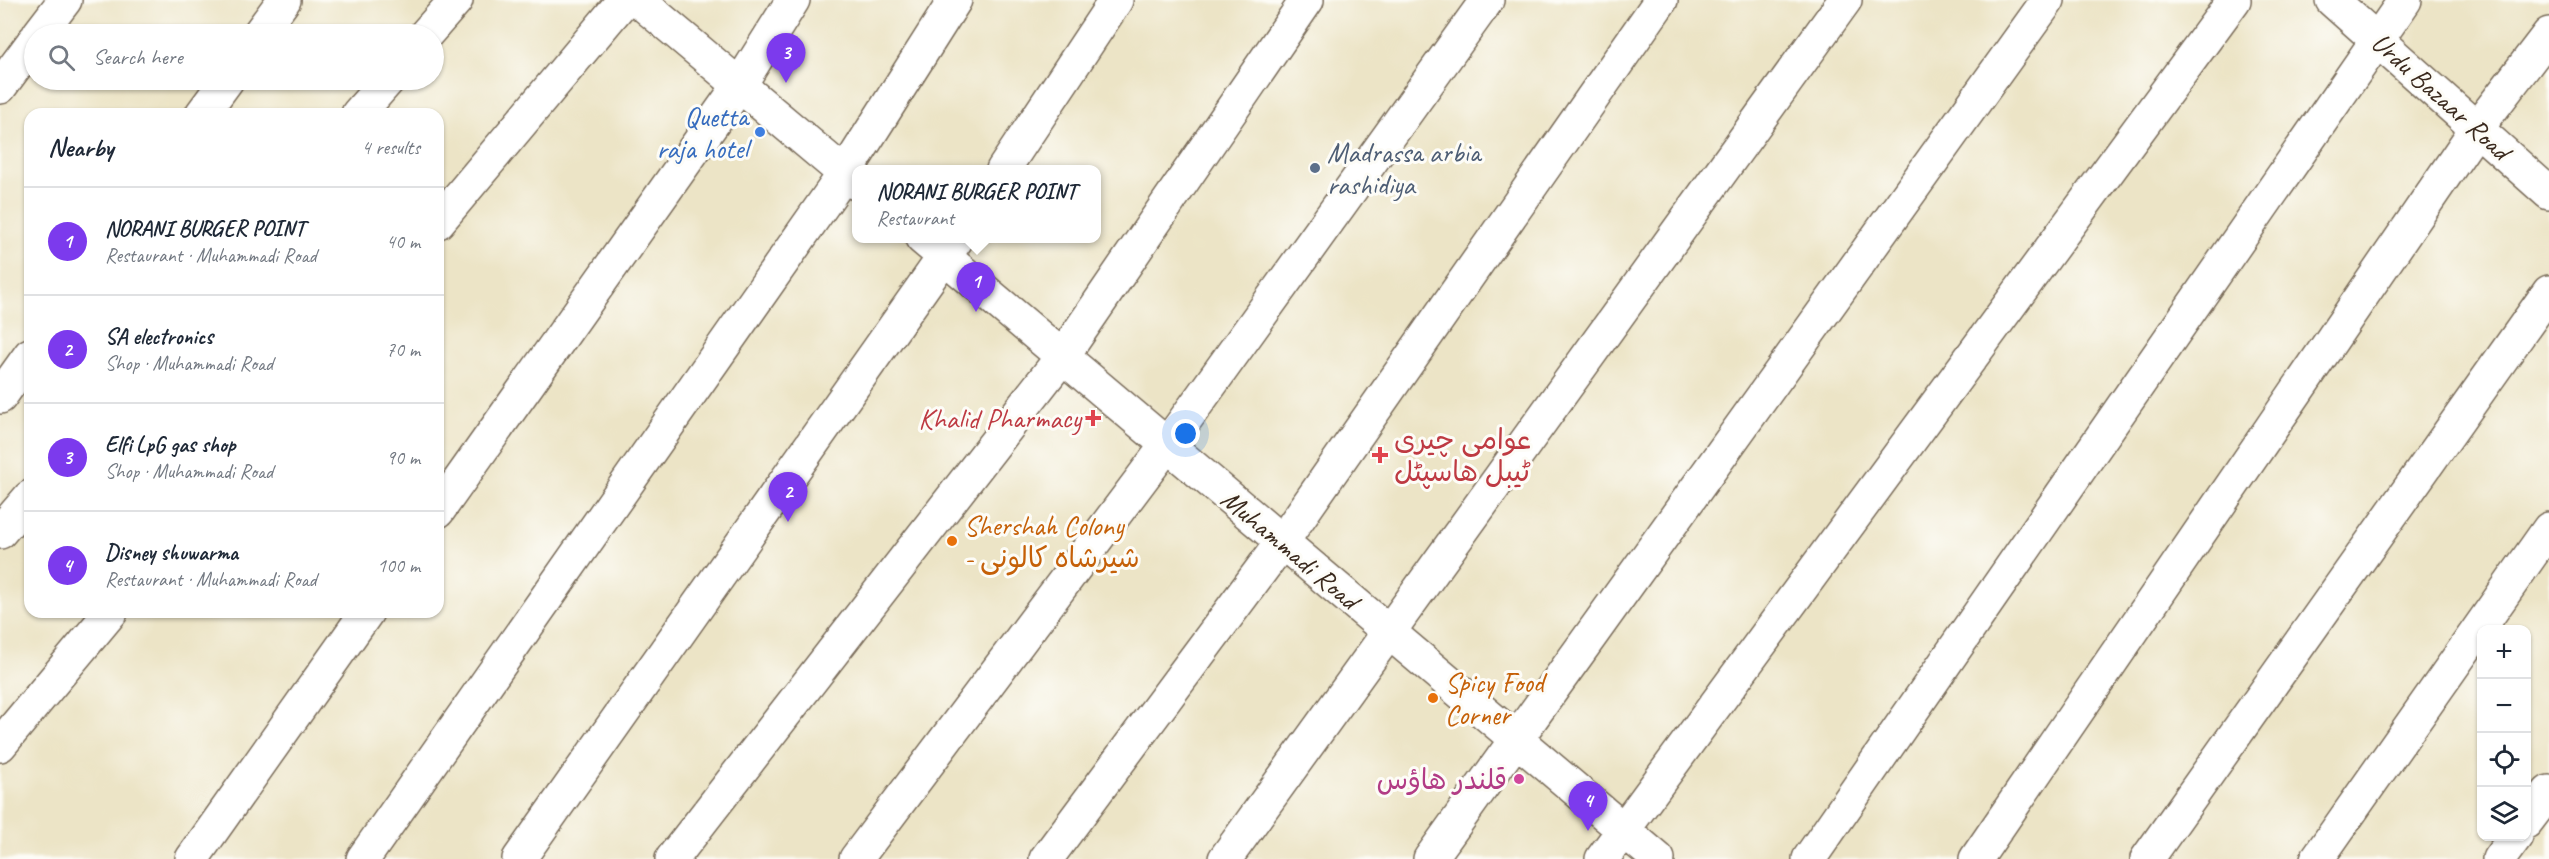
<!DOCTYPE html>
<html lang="en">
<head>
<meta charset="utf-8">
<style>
  :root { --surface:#fff; --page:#f6f6f7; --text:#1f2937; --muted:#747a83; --line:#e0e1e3; --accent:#7c3aed }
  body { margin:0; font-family:Caveat,"Playpen Sans Arabic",sans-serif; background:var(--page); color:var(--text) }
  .controls { position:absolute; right:18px; bottom:18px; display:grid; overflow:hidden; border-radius:12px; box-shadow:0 2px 4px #0004 }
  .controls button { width:54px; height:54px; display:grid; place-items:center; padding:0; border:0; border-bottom:2px solid var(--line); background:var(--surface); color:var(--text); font:30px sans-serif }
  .you { position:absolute; left:1186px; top:434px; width:21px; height:21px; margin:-15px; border:4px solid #fff; border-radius:50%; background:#1a73e8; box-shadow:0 0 0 9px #1a73e833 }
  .badge { display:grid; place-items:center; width:39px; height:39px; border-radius:50%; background:var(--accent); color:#fff; font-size:20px; font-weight:700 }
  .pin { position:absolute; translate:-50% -50px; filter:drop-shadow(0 2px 3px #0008) }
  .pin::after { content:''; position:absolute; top:32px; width:21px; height:18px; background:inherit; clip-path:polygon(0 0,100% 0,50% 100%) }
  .popup { position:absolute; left:852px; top:165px; width:249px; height:78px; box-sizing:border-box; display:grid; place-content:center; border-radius:12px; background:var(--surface); filter:drop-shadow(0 2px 4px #0005); font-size:20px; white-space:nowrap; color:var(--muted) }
  .popup b { font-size:22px; color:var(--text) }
  .popup::after { content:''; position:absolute; left:50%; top:100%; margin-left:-12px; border:12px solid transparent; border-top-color:var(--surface) }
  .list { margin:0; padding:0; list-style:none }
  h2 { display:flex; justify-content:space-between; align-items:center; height:78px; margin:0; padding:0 24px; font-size:26px }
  h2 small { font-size:20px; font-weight:400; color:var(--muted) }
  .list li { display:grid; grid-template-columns:39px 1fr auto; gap:18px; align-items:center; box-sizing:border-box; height:108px; padding:0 24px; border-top:2px solid var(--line) }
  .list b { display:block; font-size:22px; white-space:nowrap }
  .list p { margin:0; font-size:20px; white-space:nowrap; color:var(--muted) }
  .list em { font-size:20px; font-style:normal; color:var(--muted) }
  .icon { flex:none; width:33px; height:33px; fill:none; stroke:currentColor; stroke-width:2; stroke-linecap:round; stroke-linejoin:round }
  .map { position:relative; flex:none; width:2549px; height:859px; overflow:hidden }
  .search { position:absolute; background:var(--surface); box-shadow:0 2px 4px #0004; left:24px; top:24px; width:420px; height:66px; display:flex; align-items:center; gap:15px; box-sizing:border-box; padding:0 21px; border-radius:33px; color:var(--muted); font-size:22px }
  .panel { position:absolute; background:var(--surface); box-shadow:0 2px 4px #0004; left:24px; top:108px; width:420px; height:510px; border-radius:18px }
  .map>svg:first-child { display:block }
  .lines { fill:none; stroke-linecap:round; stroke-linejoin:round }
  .street-casing { stroke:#796b59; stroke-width:36 }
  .street { stroke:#fff; stroke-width:33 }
  .shop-dot { fill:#3f7fe0; stroke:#fdfcf7; stroke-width:2 }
  .service-dot { fill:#5c6f8a; stroke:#fdfcf7; stroke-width:2 }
  .health-dot { fill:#e0444e; stroke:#fdfcf7; stroke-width:2 }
  .food-dot { fill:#e8710a; stroke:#fdfcf7; stroke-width:2 }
  .hotel-dot { fill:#d1479c; stroke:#fdfcf7; stroke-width:2 }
  .labels { text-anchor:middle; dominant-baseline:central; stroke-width:6; stroke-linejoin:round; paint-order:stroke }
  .street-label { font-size:28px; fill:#3b2a1e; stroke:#fdfcf7 }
  .shop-label { font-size:28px; fill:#366cbe; stroke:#fdfcf7; text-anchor:end }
  .service-label { font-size:28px; fill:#4e5e75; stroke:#fdfcf7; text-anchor:start }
  .health-label { font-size:28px; fill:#be3a42; stroke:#fdfcf7; text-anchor:end }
  .food-label { font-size:28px; fill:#c56008; stroke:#fdfcf7; text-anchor:start }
  .hotel-label { font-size:28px; fill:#b23c85; stroke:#fdfcf7; text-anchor:end }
</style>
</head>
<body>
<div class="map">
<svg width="2549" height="859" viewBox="0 0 2549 859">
  <rect width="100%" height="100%" fill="#fdfcf7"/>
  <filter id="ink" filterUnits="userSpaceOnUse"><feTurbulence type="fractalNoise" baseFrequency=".0167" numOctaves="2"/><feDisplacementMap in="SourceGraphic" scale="12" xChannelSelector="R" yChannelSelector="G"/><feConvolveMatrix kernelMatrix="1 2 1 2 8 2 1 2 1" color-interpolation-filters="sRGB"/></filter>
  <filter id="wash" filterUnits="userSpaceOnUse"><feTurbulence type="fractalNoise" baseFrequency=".008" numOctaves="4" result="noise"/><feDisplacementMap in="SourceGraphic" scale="24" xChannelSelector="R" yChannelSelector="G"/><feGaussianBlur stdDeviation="1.35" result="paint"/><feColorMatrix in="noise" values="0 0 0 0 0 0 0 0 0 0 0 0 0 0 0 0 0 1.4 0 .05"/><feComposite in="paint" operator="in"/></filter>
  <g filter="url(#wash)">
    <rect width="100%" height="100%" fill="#ece4c6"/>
  </g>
  <g filter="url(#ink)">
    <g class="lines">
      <defs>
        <path id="street" d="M638,0L856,183
          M2332,0L2549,193
          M39,34L65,0
          M259,34L284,0
          M426,34L456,0
          M0,87L34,41
          M202,114L227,80
          M358,114L388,80
          M1003,170L1116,0
          M438,222L624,0
          M922,238L1658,859
          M0,397L30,355
          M438,511L739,86L793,0
          M0,532L30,497
          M0,745L111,612
          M2526,822L2549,792
          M192,859L367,612
          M363,859L845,173L955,0
          M519,859L956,240
          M672,859L1062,357L1307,0
          M856,859L1167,445L1487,0
          M1046,859L1282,542L1661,0
          M1225,859L1845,0
          M1430,859L2048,0
          M1602,859L2234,0
          M1809,859L2405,0
          M1976,859L2477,128L2549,34
          M2147,859L2549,292
          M2317,859L2549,529
          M2499,859L2516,836"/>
      </defs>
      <use href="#street" class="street-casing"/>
      <use href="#street" class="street"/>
    </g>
  </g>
  <circle class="shop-dot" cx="760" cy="132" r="6"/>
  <circle class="service-dot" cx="1315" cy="168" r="6"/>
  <g class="health-dot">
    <path d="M1090 409h6v6h6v6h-6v6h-6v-6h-6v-6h6z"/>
    <path d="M1377 446h6v6h6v6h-6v6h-6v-6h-6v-6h6z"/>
  </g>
  <g class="food-dot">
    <circle cx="952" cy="541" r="6"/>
    <circle cx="1433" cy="698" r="6"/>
  </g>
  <circle class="hotel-dot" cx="1519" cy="779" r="6"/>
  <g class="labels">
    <g class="street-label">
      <text transform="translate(2441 96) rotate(42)">Urdu Bazaar Road</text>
      <text transform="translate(1290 549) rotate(40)">Muhammadi Road</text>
    </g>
    <g class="shop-label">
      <text x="748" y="116">Quetta<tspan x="748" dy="32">raja hotel</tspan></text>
    </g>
    <g class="service-label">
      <text x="1327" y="152">Madrassa arbia<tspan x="1327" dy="32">rashidiya</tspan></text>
    </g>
    <g class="health-label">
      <text x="1081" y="418">Khalid Pharmacy</text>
      <text x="1394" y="439" text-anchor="start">عوامی چیری<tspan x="1394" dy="32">ٹیبل ھاسپٹل</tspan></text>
    </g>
    <g class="food-label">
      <text x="964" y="525">Shershah Colony<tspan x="964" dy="32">- شیرشاہ کالونی</tspan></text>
      <text x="1445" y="682">Spicy Food<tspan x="1445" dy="32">Corner</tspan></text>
    </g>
    <g class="hotel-label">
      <text x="1507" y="779">قلندر ھاؤس</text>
    </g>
  </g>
</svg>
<div class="controls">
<button>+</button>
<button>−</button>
<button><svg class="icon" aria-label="locate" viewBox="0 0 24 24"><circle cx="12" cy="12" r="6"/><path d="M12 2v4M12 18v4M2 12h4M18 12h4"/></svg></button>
<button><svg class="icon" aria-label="layers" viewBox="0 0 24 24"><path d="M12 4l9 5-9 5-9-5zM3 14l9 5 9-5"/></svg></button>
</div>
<div class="you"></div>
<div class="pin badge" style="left:976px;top:312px">1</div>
<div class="popup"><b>NORANI BURGER POINT</b>Restaurant</div>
<div class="pin badge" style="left:788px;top:522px">2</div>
<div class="pin badge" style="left:786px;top:83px">3</div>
<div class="pin badge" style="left:1588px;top:831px">4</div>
<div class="search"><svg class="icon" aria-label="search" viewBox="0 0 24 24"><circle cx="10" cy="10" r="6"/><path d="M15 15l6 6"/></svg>Search here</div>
<section class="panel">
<h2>Nearby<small>4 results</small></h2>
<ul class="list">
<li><span class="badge">1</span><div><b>NORANI BURGER POINT</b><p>Restaurant · Muhammadi Road</p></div><em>40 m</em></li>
<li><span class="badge">2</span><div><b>SA electronics</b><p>Shop · Muhammadi Road</p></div><em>70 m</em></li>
<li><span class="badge">3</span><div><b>Elfi LpG gas shop</b><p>Shop · Muhammadi Road</p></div><em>90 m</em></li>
<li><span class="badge">4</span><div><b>Disney shuwarma</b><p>Restaurant · Muhammadi Road</p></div><em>100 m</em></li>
</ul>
</section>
</div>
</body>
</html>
